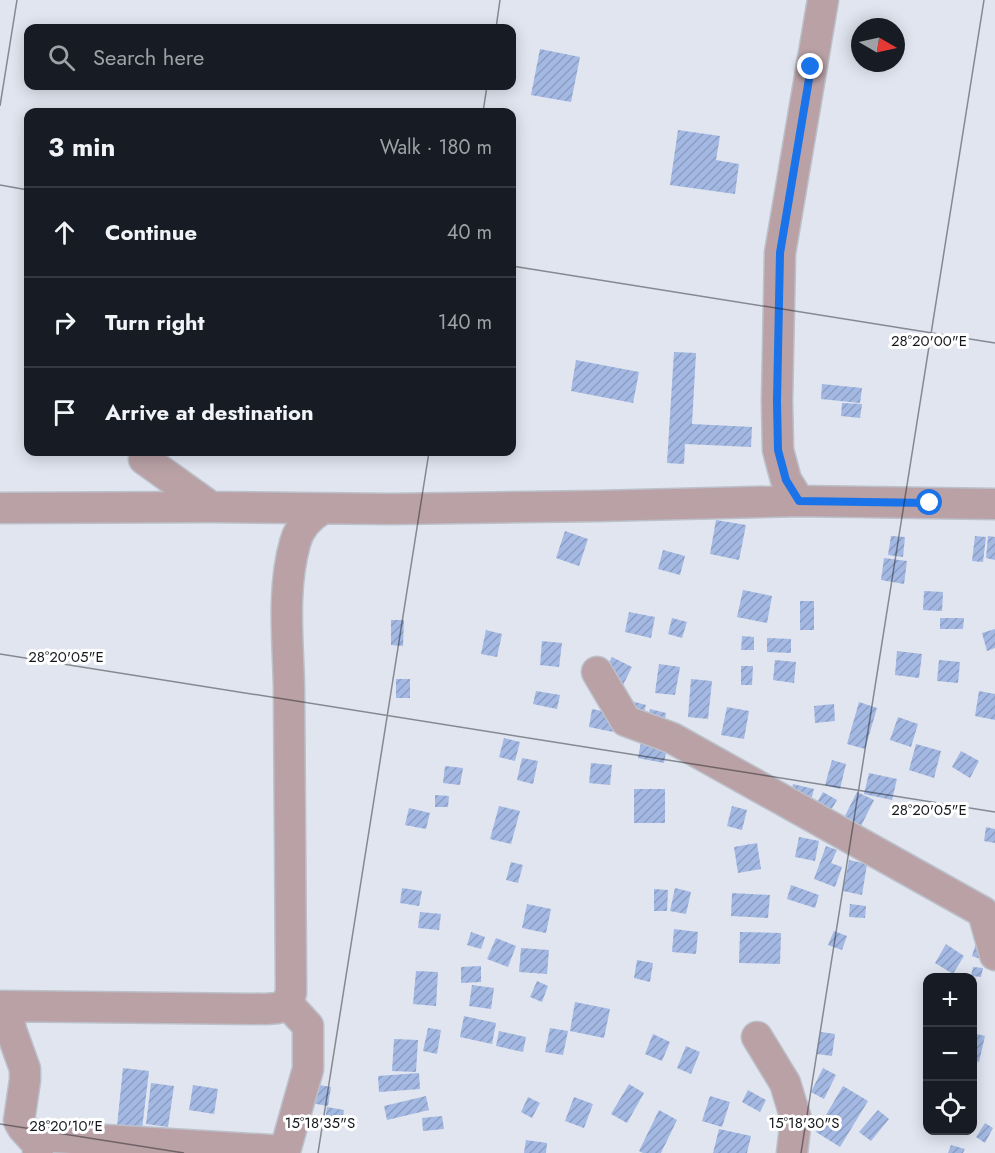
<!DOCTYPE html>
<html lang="en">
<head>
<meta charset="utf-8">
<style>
  :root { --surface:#171b24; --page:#242831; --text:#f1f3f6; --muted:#9ea1a6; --line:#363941 }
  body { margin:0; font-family:Jost,sans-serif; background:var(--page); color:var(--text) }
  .controls { position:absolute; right:18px; bottom:18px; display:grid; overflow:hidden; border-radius:12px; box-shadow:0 3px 15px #0003 }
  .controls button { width:54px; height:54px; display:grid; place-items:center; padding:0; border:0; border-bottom:2px solid var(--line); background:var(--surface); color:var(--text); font:30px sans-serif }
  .compass { position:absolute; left:851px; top:18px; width:54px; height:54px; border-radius:50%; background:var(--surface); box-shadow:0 3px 15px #0003; rotate:99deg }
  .stop { position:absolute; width:18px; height:18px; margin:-14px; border:4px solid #1a73e8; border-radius:50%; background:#fff }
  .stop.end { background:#1a73e8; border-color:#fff; box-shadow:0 2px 6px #0008 }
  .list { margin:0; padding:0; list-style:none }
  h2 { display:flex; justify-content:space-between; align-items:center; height:78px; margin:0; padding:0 24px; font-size:26px }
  h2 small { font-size:20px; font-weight:400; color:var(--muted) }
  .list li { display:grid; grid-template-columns:39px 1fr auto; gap:18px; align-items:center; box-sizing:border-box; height:90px; padding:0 24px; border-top:2px solid var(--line) }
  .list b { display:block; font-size:22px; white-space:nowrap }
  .list em { font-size:20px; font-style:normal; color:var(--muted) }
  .icon { flex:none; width:33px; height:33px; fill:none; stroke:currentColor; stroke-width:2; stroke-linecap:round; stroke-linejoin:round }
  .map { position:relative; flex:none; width:995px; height:1153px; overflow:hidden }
  .search { position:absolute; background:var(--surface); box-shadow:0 3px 15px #0003; left:24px; top:24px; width:492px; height:66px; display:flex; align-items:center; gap:15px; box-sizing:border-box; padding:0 21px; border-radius:12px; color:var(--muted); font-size:22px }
  .panel { position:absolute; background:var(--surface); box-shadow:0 3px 15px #0003; left:24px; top:108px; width:492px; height:348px; border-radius:12px }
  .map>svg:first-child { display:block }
  .building { fill:url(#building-hatch) }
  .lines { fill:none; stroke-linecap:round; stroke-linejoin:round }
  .minor-casing { stroke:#bcc0ca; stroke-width:33 }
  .minor { stroke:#b9a1a6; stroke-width:30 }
  .route { stroke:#1a73e8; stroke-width:8 }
  .ticks { fill:none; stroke:#16181c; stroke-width:1.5; stroke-opacity:0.45 }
  .ticks-label { font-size:15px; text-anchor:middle; fill:#16181c; stroke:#fff; stroke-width:6; stroke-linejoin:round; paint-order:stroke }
</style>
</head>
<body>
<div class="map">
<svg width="995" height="1153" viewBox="0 0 995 1153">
  <defs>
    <pattern id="building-hatch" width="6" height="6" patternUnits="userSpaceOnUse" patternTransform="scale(1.5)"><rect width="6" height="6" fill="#a3b8e2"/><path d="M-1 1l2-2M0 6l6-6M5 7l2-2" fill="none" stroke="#8c9dc1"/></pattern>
  </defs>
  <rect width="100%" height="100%" fill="#e0e5f0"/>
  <path class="building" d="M540,49L580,57L571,102L531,95Z
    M678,130L720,136L716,160L739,164L735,194L670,185Z
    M674,352L696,353L692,424L752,427L751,447L685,444L684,464L667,463Z
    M576,360L639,372L633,403L571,391Z
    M822,384L862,388L860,403L821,399Z
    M842,403L862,404L860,418L841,416Z
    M716,520L746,525L739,560L710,554Z
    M565,531L588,539L579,566L556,558Z
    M891,536L905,537L903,557L888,555Z
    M975,536L986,537L983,562L972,561Z
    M988,536L995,537V560L986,558Z
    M663,550L685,556L680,575L658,569Z
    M884,558L907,561L904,584L881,580Z
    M743,590L772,596L767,623L737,617Z
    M924,591L943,592L942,611L923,610Z
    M800,601H814V630H800Z
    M629,612L655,617L651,638L625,632Z
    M672,618L687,622L682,638L668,634Z
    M940,618H964L963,629H940Z
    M391,620H404L403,646L391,645Z
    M995,629V648L987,651L982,633Z
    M486,630L502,634L497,657L481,654Z
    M742,636L754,637V650H741Z
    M767,638L791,639V653L767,652Z
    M542,641L562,643L559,667L540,665Z
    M897,651L922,654L919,678L895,675Z
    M612,657L632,667L623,685L603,674Z
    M775,660L796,662L794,683L773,680Z
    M939,660L960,662L958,683L937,681Z
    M659,664L680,667L675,695L655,693Z
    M741,666H753L752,685H741Z
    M396,679H410V698H396Z
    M691,679L712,681L708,719L688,717Z
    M536,691L560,695L557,709L533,704Z
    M979,691L995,694V720L975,716Z
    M631,701L646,705L642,719L628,715Z
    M859,702L877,708L865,749L847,744Z
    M834,704L835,721L815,723L814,706Z
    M727,707L749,711L744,739L721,735Z
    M592,709L616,714L613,732L589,727Z
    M650,709L666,713L663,730L646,726Z
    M898,717L918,724L911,747L890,740Z
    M642,737L668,742L664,763L638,758Z
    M504,738L520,742L515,761L499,757Z
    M916,744L941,751L934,778L909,770Z
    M961,751L979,761L970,778L952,767Z
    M522,758L538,761L533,784L517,780Z
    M832,760L846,764L840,789L825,785Z
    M591,763L612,765L610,785L589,783Z
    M445,766L463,768L460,785L443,783Z
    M869,773L897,779L892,800L864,794Z
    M793,784L814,789L810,804L790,798Z
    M634,789H665V823H634Z
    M823,792L837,800L827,817L813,809Z
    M857,792L874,800L858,832L841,824Z
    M435,795L449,796L448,807H435Z
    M499,806L520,811L511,844L490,839Z
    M732,806L747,810L742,830L727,826Z
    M409,808L430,813L426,829L405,825Z
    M986,827L995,829V843L984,841Z
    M799,837L819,841L815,861L795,857Z
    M757,843L761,869L738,873L734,847Z
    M826,846L837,850L831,863L842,867L835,887L814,879Z
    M849,860L867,864L862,895L843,891Z
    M511,862L523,865L518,883L506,880Z
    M791,885L819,895L815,908L787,899Z
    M402,888L422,891L419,906L400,903Z
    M675,888L691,892L686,914L670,911Z
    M654,889L668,890L667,911H654Z
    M732,893L770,895L768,918L731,916Z
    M527,904L551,909L546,933L522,928Z
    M850,904L866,906L865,918L849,917Z
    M420,912L441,914L439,930L418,928Z
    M674,929L698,932L696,954L672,952Z
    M834,931L847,936L842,950L828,945Z
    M471,932L485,937L481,949L467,945Z
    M740,932L781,933L780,964L739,963Z
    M496,938L516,946L508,967L487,959Z
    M977,940L986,961L972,956Z
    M946,944L964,956L953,974L935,963Z
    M521,948L549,950L547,974L519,972Z
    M637,960L653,963L650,982L634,978Z
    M481,966V982L461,983V967Z
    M973,967L983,968L981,977L971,976Z
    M416,971L438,972L436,1006L413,1004Z
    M537,981L548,986L542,1002L530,997Z
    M472,985L494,988L491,1009L469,1006Z
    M575,1002L610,1009L604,1038L570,1031Z
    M464,1016L496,1023L492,1044L460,1037Z
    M428,1028L441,1030L437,1054L423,1051Z
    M550,1028L568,1031L563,1055L545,1052Z
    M499,1031L526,1037L523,1052L496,1046Z
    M821,1032L835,1034L832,1056L817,1054Z
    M972,1033L985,1036L979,1062L972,1060Z
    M653,1034L670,1042L662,1061L645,1054Z
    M394,1039L418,1040L416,1072L392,1071Z
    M686,1046L700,1052L691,1074L677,1068Z
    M123,1068L149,1071L142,1129L117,1126Z
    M823,1068L836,1075L824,1099L811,1092Z
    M419,1073L420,1089L379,1092L378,1076Z
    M151,1083L174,1086L168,1127L146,1124Z
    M308,1083L331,1087L328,1106L305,1102Z
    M629,1084L644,1093L627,1123L611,1114Z
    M193,1085L218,1089L214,1114L189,1110Z
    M843,1086L868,1101L840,1147L816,1132Z
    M748,1090L766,1100L760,1112L742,1102Z
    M426,1096L429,1110L387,1120L384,1106Z
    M710,1096L730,1102L722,1127L702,1121Z
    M528,1097L540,1103L532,1118L521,1112Z
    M574,1097L593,1104L584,1128L565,1121Z
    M327,1107L344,1110L342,1123L325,1120Z
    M659,1110L677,1120L661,1153H643L639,1151Z
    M878,1110L889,1119L871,1141L859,1132Z
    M442,1116L444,1129L423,1131L422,1118Z
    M985,1123L993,1128L985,1143L976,1137Z
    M719,1129L751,1136L747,1153H713Z
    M526,1140L547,1143L546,1153H524Z
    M951,1145L965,1149L963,1153H948Z"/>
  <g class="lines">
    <defs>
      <path id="minor" d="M823,0L780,253L777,401L778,450L786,480L799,501L995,504
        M144,459L211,507
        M0,508L211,507L392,509L598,506L799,501
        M597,672L626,721L672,738L983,912L995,955
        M0,1006L266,1009L278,1008L287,1003L291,993V983C290,884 289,786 289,688C288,639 282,590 295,543C299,527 309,517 322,509
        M7,1007L11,1030L25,1069V1080L19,1121L23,1128L32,1138L39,1136L38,1151
        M757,1037L785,1083L796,1119L792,1153
        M39,1136L285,1151L308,1069V1026L287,1003"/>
    </defs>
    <use href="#minor" class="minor-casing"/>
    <use href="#minor" class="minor"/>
  </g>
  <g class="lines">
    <path class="route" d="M811,67L780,253L777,401L778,450L786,480L799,501L930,503"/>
  </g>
  <path class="ticks" d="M496,28L500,0M0,106L17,0M483,112L487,86M0,185L28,190M512,266L995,343M0,654L995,812M0,1124L184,1153M318,1153L429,452M801,1153L984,0"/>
  <g class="ticks-label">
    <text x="929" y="346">28°20'00"E</text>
    <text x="66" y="662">28°20'05"E</text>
    <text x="929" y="815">28°20'05"E</text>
    <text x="320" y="1128">15°18'35"S</text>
    <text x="804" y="1128">15°18'30"S</text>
    <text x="66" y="1131">28°20'10"E</text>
  </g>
</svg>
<div class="controls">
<button>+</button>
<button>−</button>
<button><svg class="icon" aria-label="locate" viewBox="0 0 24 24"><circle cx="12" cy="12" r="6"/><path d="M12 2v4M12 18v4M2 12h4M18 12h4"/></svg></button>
</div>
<svg class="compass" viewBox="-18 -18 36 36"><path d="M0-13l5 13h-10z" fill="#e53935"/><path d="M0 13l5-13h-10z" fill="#9ea1a6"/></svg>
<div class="stop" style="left:930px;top:503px"></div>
<div class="stop end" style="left:811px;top:67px"></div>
<div class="search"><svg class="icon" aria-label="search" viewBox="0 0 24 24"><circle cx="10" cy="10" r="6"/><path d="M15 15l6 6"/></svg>Search here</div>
<section class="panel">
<h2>3 min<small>Walk · 180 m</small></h2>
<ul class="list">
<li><svg class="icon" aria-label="ahead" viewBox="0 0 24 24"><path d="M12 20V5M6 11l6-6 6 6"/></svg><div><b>Continue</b></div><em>40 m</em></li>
<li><svg class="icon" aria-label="right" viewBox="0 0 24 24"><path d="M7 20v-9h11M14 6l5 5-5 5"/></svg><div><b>Turn right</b></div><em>140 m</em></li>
<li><svg class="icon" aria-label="arrive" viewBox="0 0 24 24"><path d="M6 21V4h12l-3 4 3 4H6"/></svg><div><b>Arrive at destination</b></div></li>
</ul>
</section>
</div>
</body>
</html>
